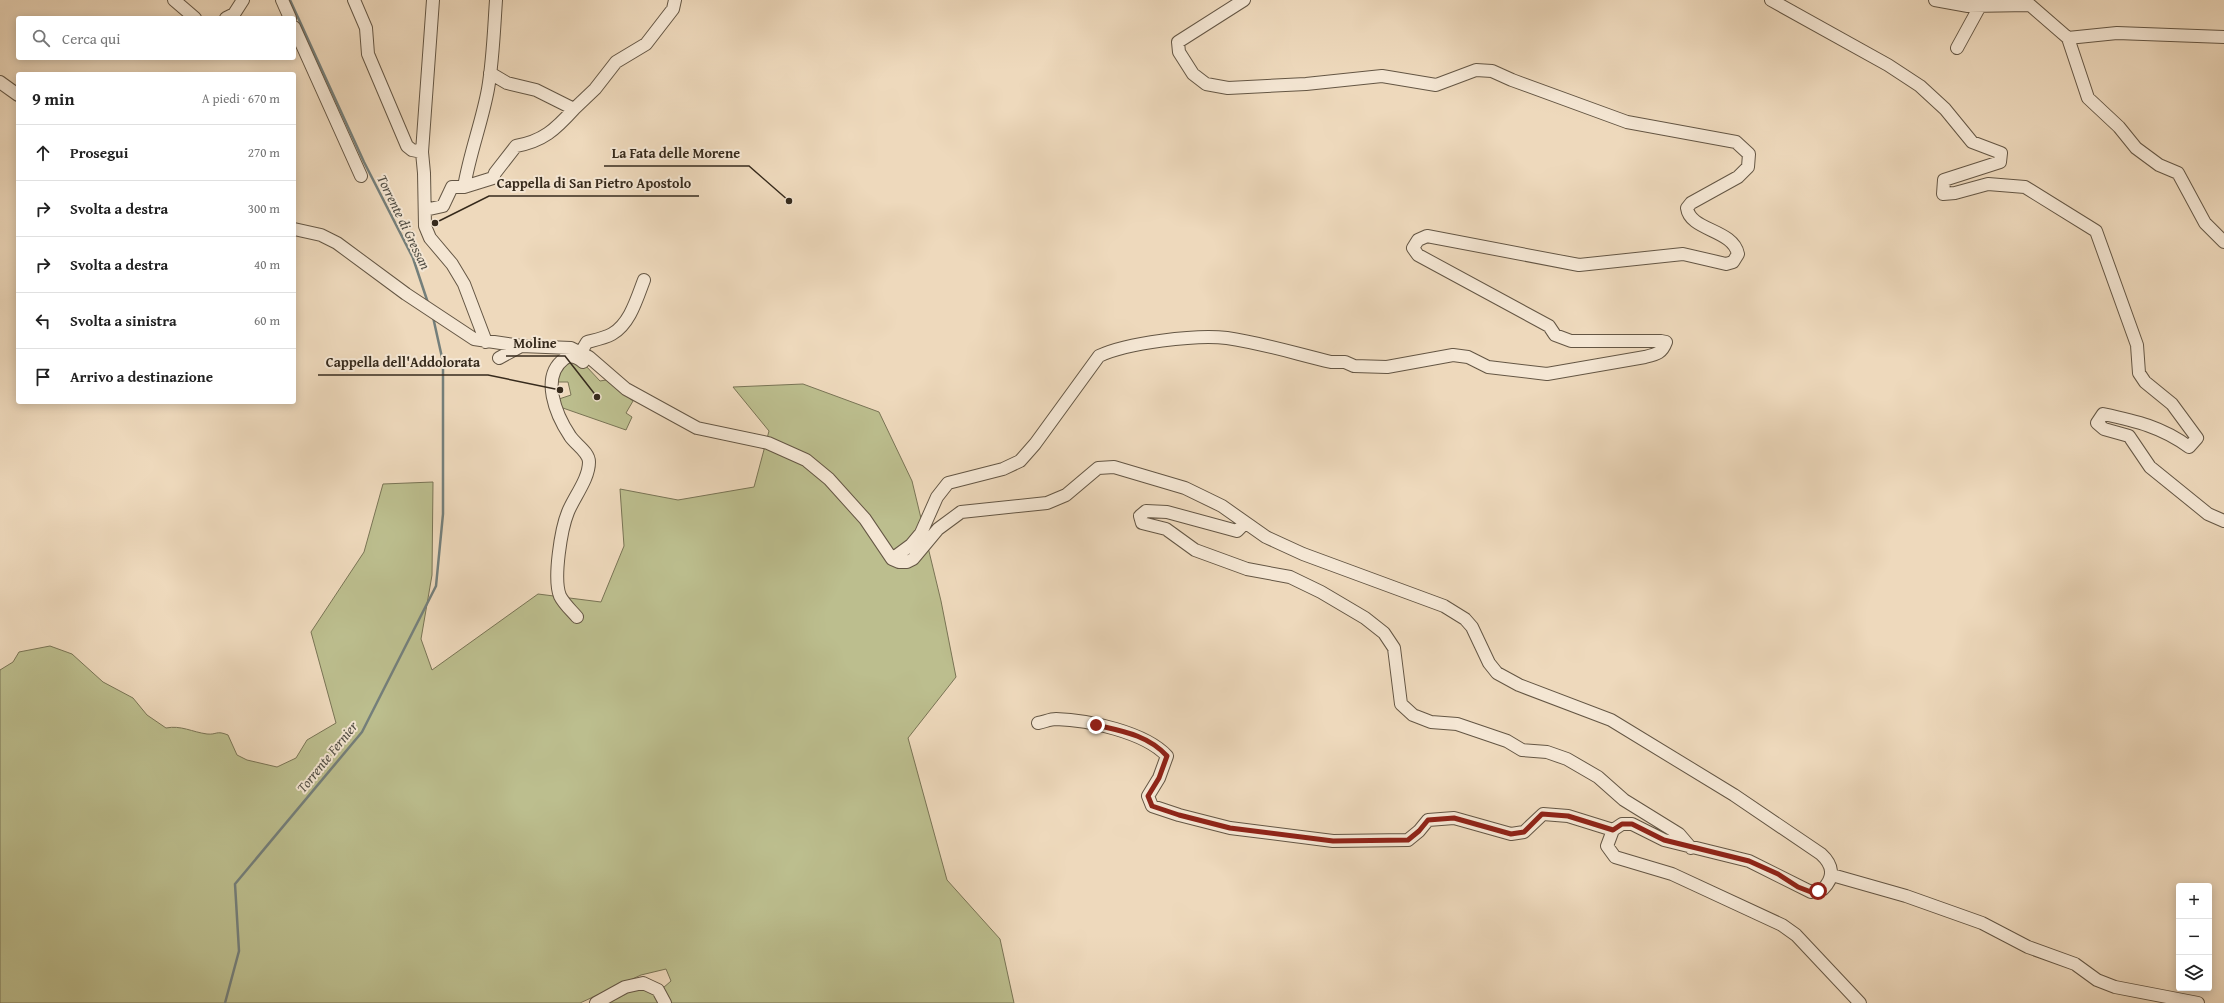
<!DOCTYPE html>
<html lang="it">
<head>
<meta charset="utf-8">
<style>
  :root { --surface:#fff; --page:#f6f6f6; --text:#222; --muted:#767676; --line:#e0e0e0 }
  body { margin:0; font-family:"Gentium Book Plus",serif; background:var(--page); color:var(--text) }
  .controls { position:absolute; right:12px; bottom:12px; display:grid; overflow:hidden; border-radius:4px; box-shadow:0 2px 10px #0003 }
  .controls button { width:36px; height:36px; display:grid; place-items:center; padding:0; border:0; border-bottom:1px solid var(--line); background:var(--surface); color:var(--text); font:20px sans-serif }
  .stop { position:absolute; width:12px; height:12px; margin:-9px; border:3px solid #8f2418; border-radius:50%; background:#fff }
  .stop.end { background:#8f2418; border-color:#fff; box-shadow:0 1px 4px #0008 }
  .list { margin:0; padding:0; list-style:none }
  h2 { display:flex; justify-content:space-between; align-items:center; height:52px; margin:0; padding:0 16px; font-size:17px }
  h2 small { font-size:13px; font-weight:400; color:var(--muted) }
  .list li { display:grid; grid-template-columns:26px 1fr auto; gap:12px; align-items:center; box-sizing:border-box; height:56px; padding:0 16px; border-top:1px solid var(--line) }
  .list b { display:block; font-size:15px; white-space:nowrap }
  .list em { font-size:13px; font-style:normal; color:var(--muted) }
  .icon { flex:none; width:22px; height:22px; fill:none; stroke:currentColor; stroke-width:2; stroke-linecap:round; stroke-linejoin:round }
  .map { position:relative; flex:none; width:2224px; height:1003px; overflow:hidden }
  .search { position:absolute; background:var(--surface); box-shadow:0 2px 10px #0003; left:16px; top:16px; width:280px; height:44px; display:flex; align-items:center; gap:10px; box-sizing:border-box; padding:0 14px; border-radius:4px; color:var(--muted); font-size:15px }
  .panel { position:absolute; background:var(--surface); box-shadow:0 2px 10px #0003; left:16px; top:72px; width:280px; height:332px; border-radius:4px }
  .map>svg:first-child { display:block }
  .green { fill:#bcbe8e; stroke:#797455 }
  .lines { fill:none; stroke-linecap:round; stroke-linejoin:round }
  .stream { stroke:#747f7b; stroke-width:2.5 }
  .minor-casing { stroke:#645644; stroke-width:14 }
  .minor { stroke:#f4e6d3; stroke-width:12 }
  .route { stroke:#8f2418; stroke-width:5 }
  .labels { text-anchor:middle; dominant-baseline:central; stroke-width:4; stroke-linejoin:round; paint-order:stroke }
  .water-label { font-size:14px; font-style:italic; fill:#504d44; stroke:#f4e6d3 }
  .leader { fill:none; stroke:#362a1c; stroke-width:1.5 }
  .callout-dot { fill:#362a1c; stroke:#f4e6d3; stroke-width:1.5 }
  .callout-label { font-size:14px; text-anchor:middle; font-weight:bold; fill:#362a1c; stroke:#f4e6d3; stroke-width:4; stroke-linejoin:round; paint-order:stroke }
</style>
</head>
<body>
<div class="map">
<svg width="2224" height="1003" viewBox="0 0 2224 1003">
  <rect width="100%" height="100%" fill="#eed9bc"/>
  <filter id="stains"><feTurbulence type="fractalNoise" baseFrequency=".005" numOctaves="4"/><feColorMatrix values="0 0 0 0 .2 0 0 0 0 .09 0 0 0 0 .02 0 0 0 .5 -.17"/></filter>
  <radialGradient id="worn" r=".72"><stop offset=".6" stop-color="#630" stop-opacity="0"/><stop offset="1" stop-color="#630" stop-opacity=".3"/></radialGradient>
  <path class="green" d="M569,361L585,365L600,381L606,380L633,401L626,413L632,417L626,430L560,407L559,399L571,395L568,382H554L556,373Z
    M803,384L879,412L912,481L941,601L956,677L908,738L947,880L1000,939L1014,1003H603L629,989L663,988L671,981L666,969L641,975L580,1003H0V670L13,662L19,652L50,646L72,654L103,682L133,698L147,715L166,728C181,725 192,732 207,734C217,735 216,730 228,735L237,755L247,760L277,767L296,758L307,740L336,723L311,632L364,552L383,484L433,482L432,575L421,639L432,670L538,594L601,602L624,546L620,489L678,500L754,487L769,431L733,387Z"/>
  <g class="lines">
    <path class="stream" d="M290,0L364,162L413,258L428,303
      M225,1003L239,951L235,884L362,732L436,586L443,514V362L433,317"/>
    <defs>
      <path id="minor" d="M174,0L195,18
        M282,0L290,18
        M354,0L366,28L368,54L407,146L412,150L422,152L424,173L425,226L430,238L452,264L464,284L486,342
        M1771,0L1888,65L1920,86L1945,109L1972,142L2001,153L2000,162L1944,180L1943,194L1955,193L1988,184L2025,187L2096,231L2137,345L2139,373L2145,382L2172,404L2197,438L2189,447C2162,427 2136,421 2103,414L2097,423L2104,429L2129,436L2150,467L2208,514L2224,521
        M1935,0L1968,6L2030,5L2068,38L2088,98L2119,127L2136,148L2159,165L2178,173L2205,223L2224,242
        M226,18L234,14L243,0
        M294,27L361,176
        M2068,38L2117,33L2224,37
        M1957,48L1980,6
        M490,73L507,83L536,90L574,109C555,130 543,141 516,146L495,173L493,178L464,187C470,152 482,122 488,89C493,60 494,29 496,0
        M0,82L18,95
        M574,109L595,89L616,62L646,44L673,9L675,0
        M422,152L433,0
        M425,210L443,206L452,187H464
        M294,229L321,235L337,243L406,294L474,339L521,346L571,348L589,357L626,389L697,428L768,443L806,460L829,479L865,519L892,559L899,562H907L913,559L938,529L961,512L1047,503L1066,495L1098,468L1114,467L1185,488L1222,506L1266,537L1303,554L1444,606L1465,619L1472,627L1489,663L1497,673L1519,685L1611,720L1734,795L1821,854C1833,865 1835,877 1823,889L1811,892L1749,861L1664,840L1632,824H1622L1613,830L1607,846L1615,857L1672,874L1782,925L1796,935L1860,1003
        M581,352L587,342C595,340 605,338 612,334C630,324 637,298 644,280
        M499,358L521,346
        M1245,523L1237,531L1167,512L1146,511L1140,516L1142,523L1166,529L1195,550L1247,569L1290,577L1321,592L1365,618L1384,633L1394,648L1401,704L1413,715L1431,722L1457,724L1507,741L1522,750L1547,752L1567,759L1598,777L1624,800L1679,834L1691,848
        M892,559L911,545L921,533L937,497L948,483L1003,469L1020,461L1035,444L1099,356C1126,343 1197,334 1227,338C1262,343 1297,354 1331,362H1345L1354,366L1387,367L1453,355L1468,357L1488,367L1547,374L1645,357C1657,354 1662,353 1666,342L1661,341H1571L1555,335L1549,326L1418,255L1413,248L1418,240L1427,236L1579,265L1683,254L1726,264L1733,262L1738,254C1733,229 1690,231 1687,208L1691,203L1738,177L1748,167L1749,154L1736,142L1627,122L1512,80L1492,71L1476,70L1436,85L1382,76L1306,84L1228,88L1206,84L1193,74L1179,52L1178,42L1244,0
        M577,617C571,610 564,604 560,596C553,579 561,529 568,512C574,497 589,479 589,462C589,452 575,444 570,436C556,415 540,377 564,359C570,354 578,358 583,362
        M1038,723C1044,722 1050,719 1056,719C1088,720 1145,732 1167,756L1159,778L1148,796L1152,806L1179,815L1230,828L1333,841L1408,840L1419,831L1428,820L1454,818L1511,834L1524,832L1543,814L1568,816L1613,830
        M1832,875L1906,896L1982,923L2028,947L2075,964L2097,980L2115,987L2198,1003
        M596,1003L625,987L643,983L658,990L665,1003"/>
    </defs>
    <use href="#minor" class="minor-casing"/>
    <use href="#minor" class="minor"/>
  </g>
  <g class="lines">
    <path class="route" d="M1096,725C1122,731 1148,735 1167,756L1159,778L1148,796L1152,806L1179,815L1230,828L1333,841L1408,840L1419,831L1428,820L1454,818L1511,834L1524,832L1542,814L1568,816L1613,830L1622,824H1632L1664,840L1749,861L1778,874L1798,887L1811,892L1818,891"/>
  </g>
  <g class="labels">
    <g class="water-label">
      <text transform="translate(404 222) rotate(64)">Torrente di Gressan</text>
      <text transform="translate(327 757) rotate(-51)">Torrente Fernier</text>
    </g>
  </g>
  <path class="leader" d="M789 201L749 166H604M435 223L489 196H699M597 397L565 356H506M560 390L488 375H318"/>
  <g class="callout-dot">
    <circle cx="789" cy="201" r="4"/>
    <circle cx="435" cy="223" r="4"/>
    <circle cx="597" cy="397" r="4"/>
    <circle cx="560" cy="390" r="4"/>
  </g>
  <g class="callout-label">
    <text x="676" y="158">La Fata delle Morene</text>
    <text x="594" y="188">Cappella di San Pietro Apostolo</text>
    <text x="535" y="348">Moline</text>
    <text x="403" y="367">Cappella dell'Addolorata</text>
  </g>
  <rect width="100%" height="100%" filter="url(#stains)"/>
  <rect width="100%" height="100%" fill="url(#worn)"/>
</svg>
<div class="controls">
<button>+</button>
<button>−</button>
<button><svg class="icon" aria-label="layers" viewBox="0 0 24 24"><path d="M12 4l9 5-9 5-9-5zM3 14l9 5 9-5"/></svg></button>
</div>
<div class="stop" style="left:1818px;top:891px"></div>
<div class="stop end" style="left:1096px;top:725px"></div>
<div class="search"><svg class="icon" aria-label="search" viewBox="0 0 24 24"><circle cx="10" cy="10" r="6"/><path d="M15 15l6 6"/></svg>Cerca qui</div>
<section class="panel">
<h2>9 min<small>A piedi · 670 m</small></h2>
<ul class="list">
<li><svg class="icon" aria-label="ahead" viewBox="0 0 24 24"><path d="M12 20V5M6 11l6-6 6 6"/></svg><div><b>Prosegui</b></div><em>270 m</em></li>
<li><svg class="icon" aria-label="right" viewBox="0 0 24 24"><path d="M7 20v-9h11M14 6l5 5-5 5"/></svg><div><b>Svolta a destra</b></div><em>300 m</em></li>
<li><svg class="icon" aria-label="right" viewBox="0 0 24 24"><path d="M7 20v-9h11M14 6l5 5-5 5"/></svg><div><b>Svolta a destra</b></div><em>40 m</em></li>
<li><svg class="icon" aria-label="left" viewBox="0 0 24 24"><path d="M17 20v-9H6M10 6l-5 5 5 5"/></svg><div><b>Svolta a sinistra</b></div><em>60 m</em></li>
<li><svg class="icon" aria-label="arrive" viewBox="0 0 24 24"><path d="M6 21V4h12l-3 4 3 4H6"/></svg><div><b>Arrivo a destinazione</b></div></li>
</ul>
</section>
</div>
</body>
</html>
